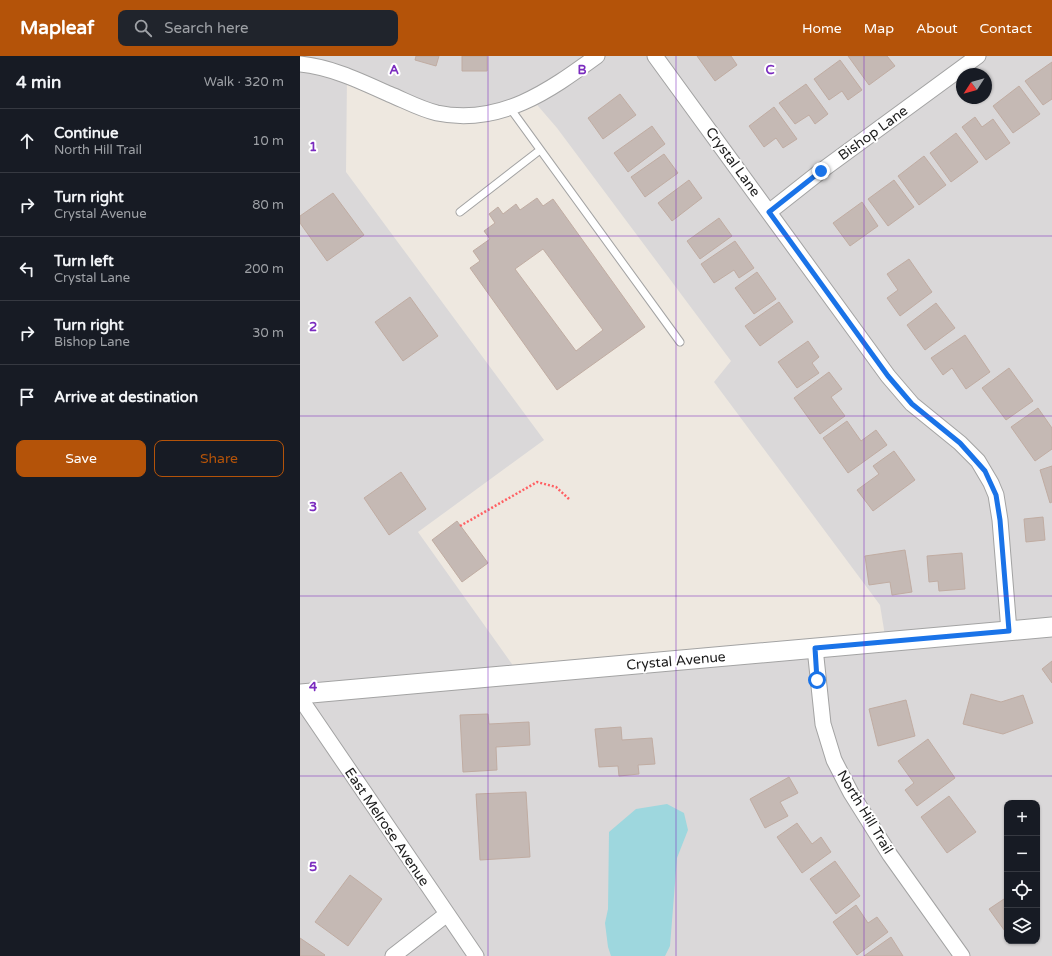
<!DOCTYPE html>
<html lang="en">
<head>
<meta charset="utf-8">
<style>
  :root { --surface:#171b24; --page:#20242c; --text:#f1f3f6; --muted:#9ea1a6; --line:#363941; --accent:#b45309 }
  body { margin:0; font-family:"Varela Round",sans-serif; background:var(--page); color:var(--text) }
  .controls { position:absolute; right:12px; bottom:12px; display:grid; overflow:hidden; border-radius:8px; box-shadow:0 1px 3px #0004 }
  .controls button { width:36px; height:36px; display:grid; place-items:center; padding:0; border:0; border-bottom:1px solid var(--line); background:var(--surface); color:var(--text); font:20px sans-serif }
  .compass { position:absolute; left:656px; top:12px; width:36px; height:36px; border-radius:50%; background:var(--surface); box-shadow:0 1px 3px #0004; rotate:234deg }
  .stop { position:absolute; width:12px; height:12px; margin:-9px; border:3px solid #1a73e8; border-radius:50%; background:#fff }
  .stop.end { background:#1a73e8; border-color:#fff; box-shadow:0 1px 4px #0008 }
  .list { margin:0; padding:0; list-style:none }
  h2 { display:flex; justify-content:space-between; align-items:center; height:52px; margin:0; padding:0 16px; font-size:17px }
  h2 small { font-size:13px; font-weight:400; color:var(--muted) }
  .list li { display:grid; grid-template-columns:26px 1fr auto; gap:12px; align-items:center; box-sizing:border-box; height:64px; padding:0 16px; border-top:1px solid var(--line) }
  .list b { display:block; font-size:15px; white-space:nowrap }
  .list p { margin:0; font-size:13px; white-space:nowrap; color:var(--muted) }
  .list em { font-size:13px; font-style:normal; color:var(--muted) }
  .actions { display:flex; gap:8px; padding:12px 16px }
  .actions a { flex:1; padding:9px 0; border:1px solid var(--accent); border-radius:8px; text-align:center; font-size:14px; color:var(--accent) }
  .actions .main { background:var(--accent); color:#fff }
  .icon { flex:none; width:22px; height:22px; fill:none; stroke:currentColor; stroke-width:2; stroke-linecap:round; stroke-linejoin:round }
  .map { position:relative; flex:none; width:752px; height:900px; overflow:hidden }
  header { display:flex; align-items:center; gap:24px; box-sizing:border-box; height:56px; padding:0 20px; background:var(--accent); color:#fff }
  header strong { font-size:19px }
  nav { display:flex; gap:22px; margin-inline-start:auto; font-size:14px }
  .search { width:280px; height:36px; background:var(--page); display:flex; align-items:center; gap:10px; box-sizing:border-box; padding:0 14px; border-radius:8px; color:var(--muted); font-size:15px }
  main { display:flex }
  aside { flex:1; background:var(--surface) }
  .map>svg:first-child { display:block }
  .residential { fill:#dad8d9; fill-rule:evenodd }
  .water { fill:#9ed7de }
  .building { fill:#c5b9b4; stroke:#c0aca2; fill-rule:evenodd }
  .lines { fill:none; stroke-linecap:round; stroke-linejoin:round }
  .service-casing { stroke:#a3a3a3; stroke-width:9 }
  .minor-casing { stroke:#a3a3a3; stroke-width:17 }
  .tertiary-casing { stroke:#a3a3a3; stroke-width:21 }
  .path { stroke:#ff6063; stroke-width:2.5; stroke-dasharray:2 2; stroke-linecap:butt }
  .service { stroke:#fff; stroke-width:7 }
  .minor { stroke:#fff; stroke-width:15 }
  .tertiary { stroke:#fff; stroke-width:19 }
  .route { stroke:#1a73e8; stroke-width:5 }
  .grid { fill:none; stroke:#7b2cbf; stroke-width:1; stroke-opacity:0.55 }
  .labels { text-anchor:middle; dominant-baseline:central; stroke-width:4; stroke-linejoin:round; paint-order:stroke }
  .street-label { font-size:14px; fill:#1c1c1c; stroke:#fff }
  .grid-label { font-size:13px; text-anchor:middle; font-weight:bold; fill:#7b2cbf; stroke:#fff; stroke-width:4; stroke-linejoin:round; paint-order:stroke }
</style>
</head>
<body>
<header>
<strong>Mapleaf</strong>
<div class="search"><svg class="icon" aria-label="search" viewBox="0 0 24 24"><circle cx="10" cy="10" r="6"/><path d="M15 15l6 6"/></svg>Search here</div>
<nav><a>Home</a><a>Map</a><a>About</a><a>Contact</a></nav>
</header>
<main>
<aside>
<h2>4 min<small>Walk · 320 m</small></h2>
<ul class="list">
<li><svg class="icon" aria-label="ahead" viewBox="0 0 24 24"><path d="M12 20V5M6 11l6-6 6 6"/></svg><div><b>Continue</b><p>North Hill Trail</p></div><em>10 m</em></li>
<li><svg class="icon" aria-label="right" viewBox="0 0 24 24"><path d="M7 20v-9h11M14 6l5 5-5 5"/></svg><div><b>Turn right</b><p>Crystal Avenue</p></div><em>80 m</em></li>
<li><svg class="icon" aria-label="left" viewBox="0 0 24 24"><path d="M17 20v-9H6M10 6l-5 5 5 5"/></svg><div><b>Turn left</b><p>Crystal Lane</p></div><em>200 m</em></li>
<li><svg class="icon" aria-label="right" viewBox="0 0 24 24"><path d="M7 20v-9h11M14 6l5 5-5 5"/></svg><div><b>Turn right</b><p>Bishop Lane</p></div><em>30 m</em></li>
<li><svg class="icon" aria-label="arrive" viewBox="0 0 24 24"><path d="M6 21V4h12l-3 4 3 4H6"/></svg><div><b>Arrive at destination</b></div></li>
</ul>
<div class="actions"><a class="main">Save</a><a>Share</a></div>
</aside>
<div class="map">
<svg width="752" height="900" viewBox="0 0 752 900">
  <rect width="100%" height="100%" fill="#eee8e0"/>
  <path class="residential" d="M0,0H752V900H0ZM662,18H686V42H662ZM47,20L162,59L232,43L257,72L431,305L414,326L580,549L586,586L219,618L118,476L244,384L46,116ZM707,747H737V885H707Z"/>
  <path class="water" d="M367,748L384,757L388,774L377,802L370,890L365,900H311L308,891L305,867L308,853L309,776L336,753Z"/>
  <path class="building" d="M116,0H139L136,10L115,4Z
    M162,0H187V15H162Z
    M397,0H431L437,9L415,25Z
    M548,0H587L595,10L569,29Z
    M540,4L562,34L548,44L542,35L529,44L514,23Z
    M752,6V43L743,49L725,25Z
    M506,28L528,58L515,68L509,59L495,68L479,47Z
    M719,30L740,58L713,77L693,50Z
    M320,38L336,59L303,83L288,62Z
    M474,51L497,83L483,92L476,82L464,91L449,70Z
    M675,61L682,71L693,63L710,87L686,104L662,71Z
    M352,70L365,88L328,116L314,97Z
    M656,77L678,106L651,126L630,97Z
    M364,98L378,117L345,141L331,121Z
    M624,100L646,129L619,149L598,120Z
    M389,124L402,142L372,165L358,147Z
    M594,124L614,151L588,170L568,143Z
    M33,137L64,179L27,205L0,167V160Z
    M237,142L243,150L253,143L345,271L257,334L170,212L180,205L173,195L190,183L184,175L195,167L189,158L198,151L203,158L216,148L220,154ZM243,193L303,274L276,295L215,213Z
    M562,146L578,170L550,190L533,167Z
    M419,162L432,180L400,203L387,185Z
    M435,185L454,212L439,222L434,214L414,227L401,208Z
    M609,203L632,236L600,260L587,242L598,234L587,218Z
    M457,216L476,243L454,258L435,232Z
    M110,241L138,280L103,305L75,266Z
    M479,246L493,266L460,290L445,270Z
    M636,247L655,272L625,294L607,269Z
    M665,279L690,316L666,333L652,312L643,319L631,302Z
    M508,285L519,301L512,307L519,317L497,332L478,306Z
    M709,312L733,345L706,364L682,332Z
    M529,316L542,333L531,341L545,360L520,378L494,342Z
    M738,352L752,372V393L735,405L711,371Z
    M547,365L561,385L576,374L587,389L548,417L523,382Z
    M594,395L615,424L573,455L557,434L579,418L573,410Z
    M752,410V446L750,447L740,414Z
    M101,416L126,453L89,479L64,442Z
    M743,461L745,484L726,486L724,463Z
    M157,465L188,507L162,526L132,484Z
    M605,494L612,536L592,539L590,526L569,529L565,500Z
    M662,497L665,533L639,535L638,525L629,526L627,500Z
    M752,605V627L742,613Z
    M671,638L701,646L723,639L733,667L703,678L663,668Z
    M606,644L615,680L578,690L569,653Z
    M188,658L189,668L229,666L230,689L196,691L197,714L163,716L160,659Z
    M321,671L322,684L352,682L355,708L338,709L339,718L319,720L318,710L299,711L295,673Z
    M628,683L655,722L617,750L605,734L614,727L598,705Z
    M489,721L498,737L480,746L488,760L465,772L450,743Z
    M226,736L230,801L180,804L176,738Z
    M649,740L676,776L647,797L621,761Z
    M497,767L512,788L521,781L531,796L502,817L477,781Z
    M535,805L560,840L536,858L510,823Z
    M50,819L82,843L48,890L15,866Z
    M707,841V878L689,853Z
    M556,849L568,867L577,861L588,876L557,899L533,866Z
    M591,881L603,900H564Z
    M0,882L25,899L24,900H0Z"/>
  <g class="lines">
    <defs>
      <path id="service" d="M210,52L380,286
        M160,156L240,94"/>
      <path id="minor" d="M355,0L588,320L612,348L660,387L678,405L691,427L696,439L700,464L709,575
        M0,8C31,11 60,25 89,38C104,44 120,53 137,57C200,70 249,35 297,0
        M469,156L521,115L678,0
        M515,592L523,668L534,704L551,737L590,799L662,900
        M0,642L176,900
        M93,900L147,858"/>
      <path id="tertiary" d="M0,638L752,571"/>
    </defs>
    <use href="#service" class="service-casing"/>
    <use href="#minor" class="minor-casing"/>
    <use href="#tertiary" class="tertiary-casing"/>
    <path class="path" d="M160,470L237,426L256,431L269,443"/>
    <use href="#service" class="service"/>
    <use href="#minor" class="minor"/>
    <use href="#tertiary" class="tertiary"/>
  </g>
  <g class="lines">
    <path class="route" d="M517,624L515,592L709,575L700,464L696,439L685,415L660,387L612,348L588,320L469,156L521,115"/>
  </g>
  <path class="grid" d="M188,0V900M376,0V900M564,0V900M0,180H752M0,360H752M0,540H752M0,720H752"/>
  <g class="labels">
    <g class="street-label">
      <text transform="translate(573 77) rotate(-36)">Bishop Lane</text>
      <text transform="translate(433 106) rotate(54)">Crystal Lane</text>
      <text transform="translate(376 605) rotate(-5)">Crystal Avenue</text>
      <text transform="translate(565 756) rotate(59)">North Hill Trail</text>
      <text transform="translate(87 771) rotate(56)">East Melrose Avenue</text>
    </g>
  </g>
  <g class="grid-label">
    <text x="94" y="18">A</text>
    <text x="282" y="18">B</text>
    <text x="470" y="18">C</text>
    <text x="13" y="95">1</text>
    <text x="13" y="275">2</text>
    <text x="13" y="455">3</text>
    <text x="13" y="635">4</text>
    <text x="13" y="815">5</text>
  </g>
</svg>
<div class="controls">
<button>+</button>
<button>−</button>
<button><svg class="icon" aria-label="locate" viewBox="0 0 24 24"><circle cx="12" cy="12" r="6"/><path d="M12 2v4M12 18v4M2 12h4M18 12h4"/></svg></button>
<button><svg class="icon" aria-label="layers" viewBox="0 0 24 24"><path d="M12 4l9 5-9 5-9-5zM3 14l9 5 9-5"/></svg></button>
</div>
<svg class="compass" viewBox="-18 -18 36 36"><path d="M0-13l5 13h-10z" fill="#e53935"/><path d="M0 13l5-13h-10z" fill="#9ea1a6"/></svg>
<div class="stop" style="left:517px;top:624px"></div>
<div class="stop end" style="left:521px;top:115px"></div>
</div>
</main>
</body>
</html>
